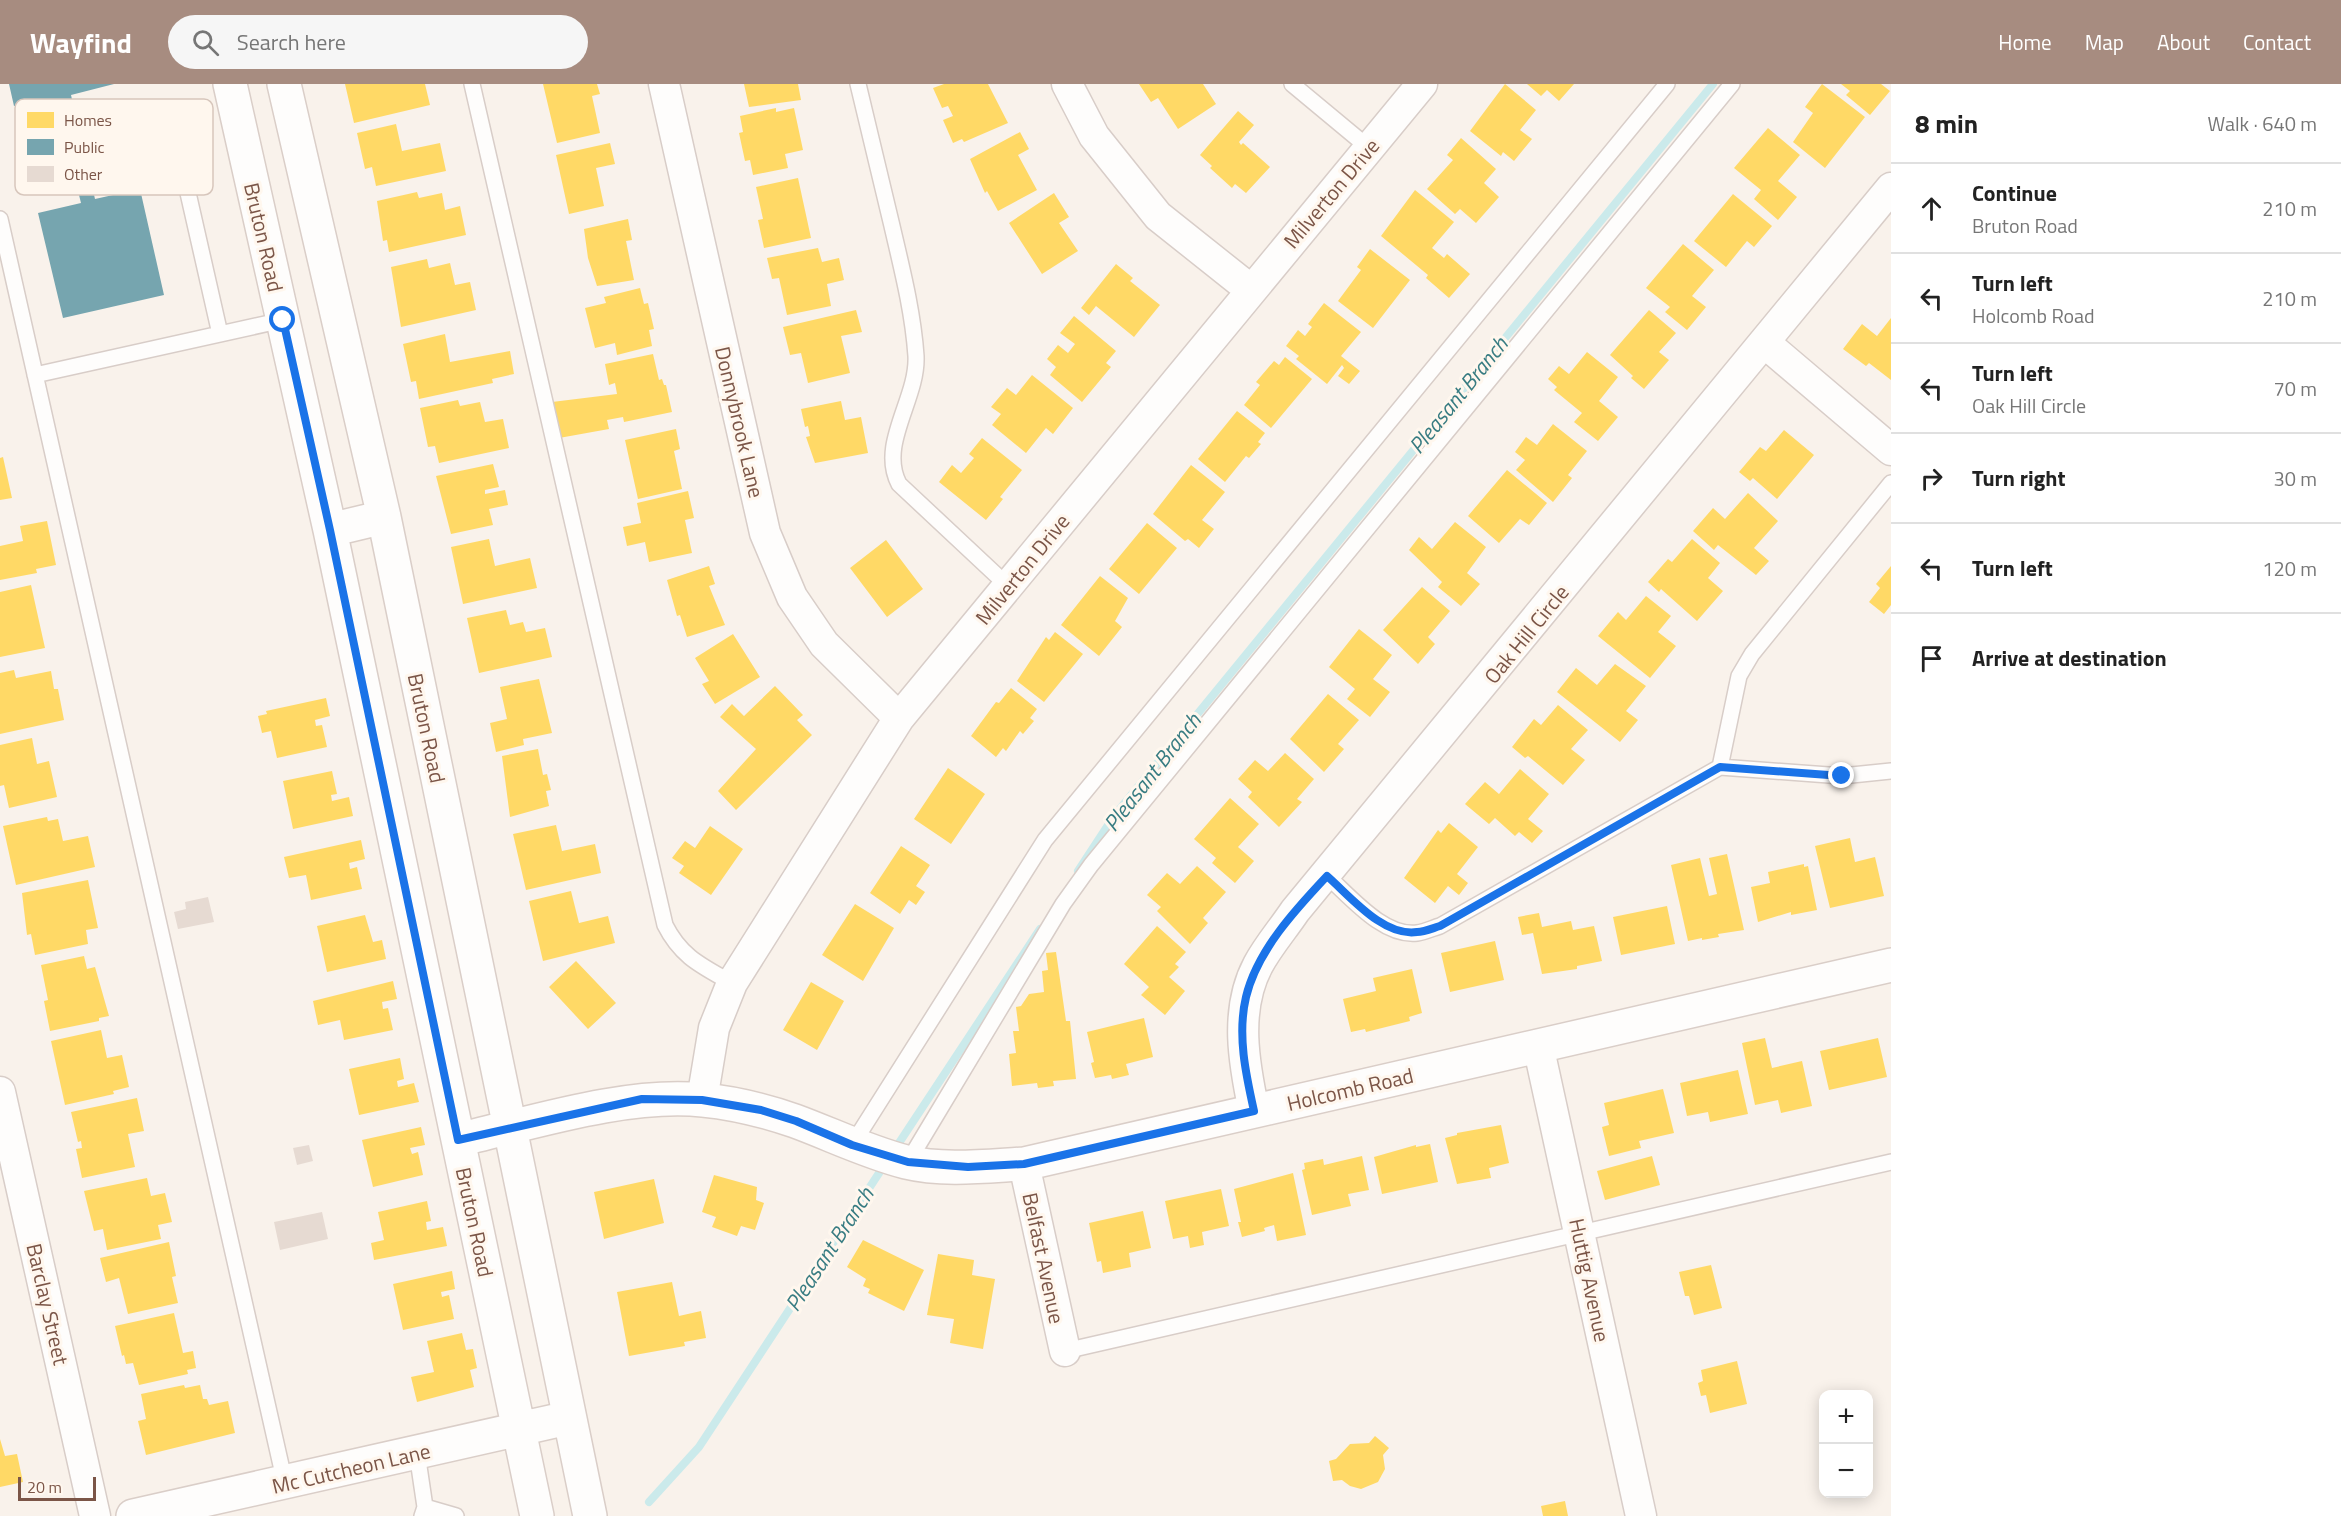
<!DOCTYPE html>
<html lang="en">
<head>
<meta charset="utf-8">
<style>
  :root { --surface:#fff; --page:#f6f6f6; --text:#222; --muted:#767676; --line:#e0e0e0; --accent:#a78c80 }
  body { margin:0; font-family:"Titillium Web",sans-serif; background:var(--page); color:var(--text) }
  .controls { position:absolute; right:18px; bottom:18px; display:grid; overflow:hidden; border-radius:12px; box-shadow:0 3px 15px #0003 }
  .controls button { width:54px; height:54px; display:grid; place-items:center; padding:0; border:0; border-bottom:2px solid var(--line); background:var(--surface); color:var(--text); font:30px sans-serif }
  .scale { position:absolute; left:18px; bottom:15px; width:78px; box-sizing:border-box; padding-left:6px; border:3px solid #7b5547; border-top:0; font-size:16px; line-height:21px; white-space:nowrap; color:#7b5547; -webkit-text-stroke:4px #fff7ee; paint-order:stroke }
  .stop { position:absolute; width:18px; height:18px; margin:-14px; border:4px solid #1a73e8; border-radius:50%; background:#fff }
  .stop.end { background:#1a73e8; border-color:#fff; box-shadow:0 2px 6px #0008 }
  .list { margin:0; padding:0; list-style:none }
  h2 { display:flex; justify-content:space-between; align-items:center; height:78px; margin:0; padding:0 24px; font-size:26px }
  h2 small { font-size:20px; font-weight:400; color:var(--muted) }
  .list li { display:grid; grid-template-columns:39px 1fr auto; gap:18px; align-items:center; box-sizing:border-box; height:90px; padding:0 24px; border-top:2px solid var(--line) }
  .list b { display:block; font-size:22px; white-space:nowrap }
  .list p { margin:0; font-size:20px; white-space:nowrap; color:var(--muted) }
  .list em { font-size:20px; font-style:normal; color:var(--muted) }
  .icon { flex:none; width:33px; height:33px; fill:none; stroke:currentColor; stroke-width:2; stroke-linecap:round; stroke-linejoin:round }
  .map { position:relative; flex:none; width:1891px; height:1432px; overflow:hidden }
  header { display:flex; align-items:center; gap:36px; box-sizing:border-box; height:84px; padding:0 30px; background:var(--accent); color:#fff }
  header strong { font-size:28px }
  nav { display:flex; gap:33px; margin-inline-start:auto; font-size:21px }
  .search { width:420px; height:54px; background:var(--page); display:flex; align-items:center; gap:15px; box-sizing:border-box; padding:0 21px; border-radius:33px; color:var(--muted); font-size:22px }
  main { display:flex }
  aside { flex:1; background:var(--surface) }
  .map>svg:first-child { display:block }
  .homes { fill:#ffd966 }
  .public { fill:#76a5af }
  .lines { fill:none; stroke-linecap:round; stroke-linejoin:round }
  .stream { stroke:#cbeaeb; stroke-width:8 }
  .building { fill:#e6dad2 }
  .lane-casing { stroke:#d8cdc8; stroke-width:18 }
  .street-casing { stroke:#d8cdc8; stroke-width:33 }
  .secondary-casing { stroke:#dacec8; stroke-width:36 }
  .lane { stroke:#fefdfc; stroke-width:15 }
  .street { stroke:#fefdfc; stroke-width:30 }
  .secondary { stroke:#fefdfc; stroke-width:33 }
  .route { stroke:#1a73e8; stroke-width:8 }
  .labels { text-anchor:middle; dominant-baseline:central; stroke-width:6; stroke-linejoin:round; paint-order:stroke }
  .street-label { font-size:21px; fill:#7b5547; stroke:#fff7ee }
  .water-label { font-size:22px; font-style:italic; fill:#387c82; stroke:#fff7ee }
  .key { fill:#fff7ee; stroke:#d7c6bc; stroke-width:1.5 }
  .key-label { font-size:16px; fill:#7b5547 }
</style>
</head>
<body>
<header>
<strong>Wayfind</strong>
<div class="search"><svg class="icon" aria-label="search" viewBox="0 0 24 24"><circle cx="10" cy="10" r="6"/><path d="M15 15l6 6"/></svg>Search here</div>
<nav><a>Home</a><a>Map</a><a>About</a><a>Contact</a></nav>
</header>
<main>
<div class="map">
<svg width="1891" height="1432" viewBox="0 0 1891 1432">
  <rect width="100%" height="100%" fill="#f9f2eb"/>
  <path class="homes" d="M345,0H425L430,21L354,39Z
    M543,0H597L600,10L592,12L600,49L557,59Z
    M744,0H798L801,16L749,23Z
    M944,0H988L1008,39L964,58L962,55L953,59L943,36L953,32L948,22L942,24L933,4Z
    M1139,0H1203L1216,20L1178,45L1158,14L1151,18Z
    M1505,0L1536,26L1520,46L1532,55L1514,77L1503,68L1501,72L1470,47Z
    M1527,0H1574L1559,17L1547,6L1541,12Z
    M1822,0L1865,33L1825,84L1793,58L1813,29L1805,23Z
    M1841,0H1881L1890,7L1870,31L1846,11L1850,7Z
    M776,24V28L794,24L803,66L785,70L788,84L753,91L750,76L745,77L739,49L743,48L740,32Z
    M1238,27L1254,41L1239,58L1241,61L1243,59L1270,83L1246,109L1235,100L1232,104L1210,84L1212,82L1200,71Z
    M396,40L402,67L440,59L446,87L376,102L372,83L365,85L357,49Z
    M1768,44L1800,71L1778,97L1797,113L1778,136L1754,115L1761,106L1734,84Z
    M1020,48L1029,65L1018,71L1037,106L998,127L987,107L985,109L970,75Z
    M1461,54L1496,85L1484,99L1499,113L1476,139L1460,125L1455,130L1427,105L1453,76L1447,71Z
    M610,59L615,80L596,84L604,122L569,130L556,71Z
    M798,94L811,154L764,164L758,136L763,135L756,103Z
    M1415,106L1454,138L1432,164L1444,174L1447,170L1470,190L1449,214L1426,194L1428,191L1381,152Z
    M417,108L419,114L442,109L445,126L460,122L466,151L389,168L387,156L383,157L377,117Z
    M1054,109L1069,133L1059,139L1078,167L1042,190L1009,139Z
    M1733,110L1772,142L1754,163L1747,157L1726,183L1694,157Z
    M628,135L632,156L626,157L634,196L597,202L588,174L584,145Z
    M1683,160L1714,186L1692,212L1706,223L1687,246L1665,228L1670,223L1646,204Z
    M818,164L822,178L839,174L844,196L827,200L831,222L787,231L779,194L772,195L767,174Z
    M1370,165L1410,196L1373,244L1338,217L1361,186L1357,183Z
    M427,175L429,184L450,179L455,201L470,198L476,226L401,243L391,183Z
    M1116,180L1133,194L1130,197L1160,221L1134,253L1096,222L1089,231L1081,224Z
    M640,204L644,220L648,219L654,245L649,246L652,262L617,271L615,259L595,264L585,224L606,219L604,213Z
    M1324,219L1361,248L1341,272L1360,287L1349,300L1338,292L1344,284L1342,281L1327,300L1296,275L1299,272L1286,262L1298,246L1305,252L1312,243L1308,240Z
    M856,226L862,248L841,252L850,289L808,299L801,269L790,271L783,243Z
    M1649,226L1676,249L1659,268L1669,276L1644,305L1631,294L1633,292L1610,271Z
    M1074,232L1116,267L1106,279L1111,283L1082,318L1050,291L1056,283L1047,275L1058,261L1068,269L1075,260L1060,249Z
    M1891,234V296L1869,279L1866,282L1843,265L1862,240L1877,252Z
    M445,250L450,278L510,267L514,290L492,295L493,299L419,315L416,297L411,298L403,260Z
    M1587,268L1618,293L1599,317L1618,333L1598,357L1574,338L1582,329L1554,306L1557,303L1548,295L1559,282L1569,290Z
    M653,270L659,296L662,295L664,301H666L672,328L624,338L623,333L607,336L609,345L559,354L552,318L617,310L615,299L609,301L605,280Z
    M1285,273L1312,295L1271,344L1244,321L1260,301L1256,298L1274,277L1279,281Z
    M1032,291L1073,324L1053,350L1046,344L1026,369L992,341L1001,330L991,323L1007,304L1016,311Z
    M458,316L460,322L480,318L485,338L503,335L509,364L439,379L435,362L428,363L420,324Z
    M841,317L845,336L861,333L868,369L815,379L806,353L810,352L808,342L805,343L801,325Z
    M1237,327L1265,349L1258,358L1261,360L1249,374L1246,372L1225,398L1198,375Z
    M1553,340L1587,367L1568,391L1572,394L1553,418L1516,386L1525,376L1515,368L1526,353L1537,361Z
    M676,345L680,365L674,367L682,405L638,415L625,356Z
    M1784,346L1814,371L1777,415L1753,394L1750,397L1739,388L1760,363L1766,367Z
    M982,354L1022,386L1000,413L1003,415L986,436L939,398L952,381L961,389L974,374L969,370Z
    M3,373L12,414L0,416V374Z
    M493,380L499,403L485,406V410L505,406L508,421L489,425L493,441L451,450L436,392Z
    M1191,381L1225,408L1202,436L1214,445L1199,464L1188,455L1185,457L1153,430Z
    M1507,386L1547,419L1529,441L1520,435L1499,459L1468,432Z
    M688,407L694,434L685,436L692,469L649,478L645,458L627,462L623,443L641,439L637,419Z
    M1748,409L1778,437L1754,464L1769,477L1756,491L1718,461L1714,466L1693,447L1713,424L1725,435Z
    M47,437L56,481L36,485L37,489L0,496V462L23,457L20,442Z
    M1455,438L1486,463L1467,489L1480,500L1461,522L1438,503L1442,498L1409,466L1419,453L1432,465Z
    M1147,439L1177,464L1139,510L1109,485Z
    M489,455L495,482L530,474L537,504L463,520L451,463Z
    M1692,455L1720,479L1708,494L1723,507L1697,537L1661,505L1659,508L1648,498L1668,475L1672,478Z
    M886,456L923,505L887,533L850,484Z
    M709,482L715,500L709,502L725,541L687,553L680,531L677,532L667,496Z
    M1891,482V521L1884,530L1869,518L1880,504L1876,500Z
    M1100,492L1128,514L1115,537L1122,543L1099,572L1061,541Z
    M31,501L45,564L0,573V508Z
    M1422,503L1450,527L1428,553L1435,560L1418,580L1383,546Z
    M1646,512L1671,532L1658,548L1676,562L1650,594L1598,552L1618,528L1626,536Z
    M506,526L510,541L523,538L526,548L545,544L552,573L479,589L467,534Z
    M1359,545L1392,571L1373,595L1390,608L1370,633L1347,615L1355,605L1329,583Z
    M1055,548L1083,570L1044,618L1017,597L1046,553L1049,556Z
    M733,550L760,593L715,620L702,600L709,597L695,574Z
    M1615,580L1646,602L1626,627L1638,636L1620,658L1557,608L1576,584L1597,601Z
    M14,586L16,594L51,587L54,605H58L64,636L0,650V589Z
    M539,595L552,649L523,655L524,661L496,668L490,639L507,635L500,603Z
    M775,602L803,631L797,636L812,651L736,726L718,707L756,665L720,633L732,620L744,632Z
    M1011,604L1037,625L1030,634L1034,637L1023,650L1020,647L1006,667L1003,664L996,673L971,652L996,618L999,619Z
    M1328,610L1359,636L1338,660L1344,665L1324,688L1290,655Z
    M326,614L330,632L315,636L316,642L322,641L327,663L277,674L271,647L262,649L258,632L267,630L266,627Z
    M1558,621L1588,646L1571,665L1585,676L1563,701L1528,672L1525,674L1512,663L1534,635L1541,641Z
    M32,654L37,680L49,677L57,713L9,724L4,701L0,702V661Z
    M538,665L543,691L547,690L551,706L546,707L549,722L510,733L502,672Z
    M1285,669L1314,695L1297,715L1302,718L1279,743L1248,713L1252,708L1238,695L1255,676L1268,687Z
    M948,684L985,710L951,760L914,735Z
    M1520,685L1549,710L1528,735L1543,747L1532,759L1519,748L1515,752L1495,734L1489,740L1465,720L1485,698L1499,710Z
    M332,687L337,710L331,711L332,717L349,713L353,732L293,745L283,697Z
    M1230,714L1259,740L1238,763L1254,777L1235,799L1212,779L1216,774L1194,755Z
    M47,733L48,737L58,735L63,757L88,752L95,783L16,801L3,742Z
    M1449,739L1478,763L1457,790L1468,799L1459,811L1448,802L1435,819L1404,794L1438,746L1441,749Z
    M556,741L562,767L595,760L601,789L526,806L513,750Z
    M710,742L743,765L711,811L679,789L684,782L672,774L685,757L695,764Z
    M1850,754L1855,778L1875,773L1884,812L1830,824L1815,762Z
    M361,756L365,775L349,779L350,785L357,783L362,805L311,816L306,791L289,794L284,773Z
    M901,762L930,781L916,802L925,808L916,821L909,816L900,830L870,809Z
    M1727,770L1744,846L1718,850L1719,853L1702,856V854L1688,857L1671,781L1700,774L1709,812L1717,810L1709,774Z
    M1804,780V783L1808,782L1817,826L1791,831V828L1758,838L1751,803L1770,799L1768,788Z
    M1197,782L1226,808L1203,834L1208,839L1190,860L1157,827L1161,823L1147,811L1167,789L1180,800Z
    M88,796L98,844L86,846L88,860L35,871L31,850L27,851L22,809Z
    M571,807L579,839L608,832L615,859L543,877L529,817Z
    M855,820L894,844L863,897L822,871Z
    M1667,822L1675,860L1621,871L1613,833Z
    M1539,829L1542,843L1571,837L1573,846L1594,842L1602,877L1577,882V885L1542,890L1533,849L1522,851L1518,833Z
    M365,831L373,858L382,856L386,875L327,888L317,842Z
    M1157,842L1186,868L1175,880L1179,883L1169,893L1185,907L1165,931L1141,911L1149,903L1124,880Z
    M1495,857L1504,896L1450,908L1441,869Z
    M1056,868L1066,937H1070L1076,995L1053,997L1054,1002L1038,1004L1037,999L1012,1002L1009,970L1016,969L1013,947H1019L1016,923L1021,922L1029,910L1044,908L1042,887L1048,886L1046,869Z
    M84,872L87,885L95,883L109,932L99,934V937L50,947L44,917L48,916L41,881Z
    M576,877L616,919L588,945L549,903Z
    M1412,885L1422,929L1409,933L1410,937L1366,948L1365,945L1351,948L1343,915L1376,907L1373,894Z
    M393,897L397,915L382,918L383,925L388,924L393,946L344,956L340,936L318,941L313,917Z
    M811,898L844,917L817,966L783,946Z
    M1144,934L1153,973L1126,980L1129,991L1112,995L1111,991L1095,994L1091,979L1094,978L1087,948Z
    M101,946L107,974L122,971L129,1003L113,1007L114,1010L65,1021L51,957Z
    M1765,954L1772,984L1802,977L1812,1022L1781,1029L1778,1016L1755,1021L1742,959Z
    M1878,954L1887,993L1829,1006L1820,967Z
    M400,974L404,995L397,997L398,1003L414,999L419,1018L359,1031L349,985Z
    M1738,986L1748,1030L1710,1038L1708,1028L1687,1032L1680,999Z
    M1663,1005L1674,1049L1639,1057L1641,1064L1609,1072L1602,1043L1609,1041L1604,1019Z
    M137,1014L144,1047L128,1050L135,1083L82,1094L76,1065L82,1064L81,1057L78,1058L71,1028Z
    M1501,1041L1509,1079L1489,1084L1491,1094L1457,1100L1445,1054L1457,1051V1049Z
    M421,1043L425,1061L410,1064L412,1070L418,1068L423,1091L373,1103L362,1056Z
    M1430,1060L1438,1098L1382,1110L1374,1073L1416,1061V1063Z
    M1362,1072L1369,1106L1348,1110L1351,1122L1312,1131L1302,1086L1305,1085L1304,1079L1323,1075L1324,1081Z
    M1652,1072L1660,1101L1605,1116L1597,1087Z
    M1293,1089L1306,1151L1277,1157L1274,1141L1264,1144L1265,1147L1242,1153L1238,1138H1241L1234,1105Z
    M714,1091L757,1103L756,1116L764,1119L755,1146L741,1142L737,1152L712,1143L716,1133L702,1128Z
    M147,1094L151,1112L165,1109L172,1138L158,1141L161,1155L107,1166L103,1145L94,1147L84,1107Z
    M654,1095L664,1139L604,1155L594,1108Z
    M1221,1105L1229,1142L1202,1148L1204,1161L1190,1164L1188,1152L1173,1155L1165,1117Z
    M427,1117L431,1137L426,1138L427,1146L443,1143L447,1162L374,1176L371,1159L384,1156L378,1128Z
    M1143,1127L1151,1164L1129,1169L1131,1183L1103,1189L1101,1177L1097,1178L1089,1139Z
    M863,1156L924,1186L904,1227L868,1209L870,1205L863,1202L866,1195L847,1183Z
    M169,1158L176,1192L172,1193L178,1219L128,1230L119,1194L106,1198L100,1174Z
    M938,1170L974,1176L972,1191L995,1195L983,1265L950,1259L954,1235L927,1231Z
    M1711,1181L1722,1224L1694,1231L1689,1212H1685L1679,1188Z
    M452,1187L455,1205L441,1208L442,1213L449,1211L454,1235L403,1246L393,1200Z
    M672,1198L679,1232L701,1227L706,1254L684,1258L685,1262L629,1272L617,1208Z
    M174,1229L183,1269L193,1267L196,1284L187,1286L188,1290L139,1301L133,1279L126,1280L124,1271L122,1272L115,1242Z
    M462,1249L466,1266L473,1265L477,1284L470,1286L474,1303L417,1318L411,1293L434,1288L427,1257Z
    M1737,1277L1747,1320L1710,1329L1706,1311L1701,1312L1698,1299L1703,1297L1701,1286Z
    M184,1301L185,1304L200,1301L203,1315H207L209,1321L228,1317L235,1349L146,1371L138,1337L146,1335L141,1310Z
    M1375,1352L1389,1364L1383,1371L1385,1385L1378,1398L1361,1405L1350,1402L1342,1396L1333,1397L1329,1377L1336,1375L1350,1360L1369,1359Z
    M0,1355L5,1372L17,1370L23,1398L0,1403Z
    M1565,1417L1568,1432H1543L1541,1422Z"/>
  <path class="public" d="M9,0H114L71,11L95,115L140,105L164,211L63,234L38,129L81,119L75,95L40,103L21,21L14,22Z"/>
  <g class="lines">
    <path class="stream" d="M1078,787L1114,732L1713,0
      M895,1065L1040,845
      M649,1418L699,1363L885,1080"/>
  </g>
  <path class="building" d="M208,813L214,838L178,845L174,828L186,825L185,818Z
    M309,1061L313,1077L297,1081L293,1064Z
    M322,1128L328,1155L280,1166L274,1138Z"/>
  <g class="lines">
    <defs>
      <path id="lane" d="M472,0L665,841C681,873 702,882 732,899
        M858,0C869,47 881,95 892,142C902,185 913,228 916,272C918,315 878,360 899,400L1008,502
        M1292,0L1369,64
        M181,78L220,250
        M0,135L285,1399
        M35,291L283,236
        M1720,683L1842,692L1891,687
        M1327,792C1350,812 1383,853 1417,849C1425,848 1433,844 1440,842L1720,683L1739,592L1752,570L1891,399
        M852,1061L1045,756L1667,0
        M908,1078L1063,820L1091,781L1732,0
        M1065,1267L1891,1078
        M417,1369L425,1423L422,1432
        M425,1423L456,1432"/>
      <path id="street" d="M664,0L765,449L792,513L824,560L899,634
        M1067,0L1094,52L1158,132L1251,206
        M1765,259L1891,366
        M1538,961L1641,1432
        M0,1008L95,1432
        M702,1016L714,944L732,899L899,634L1422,0
        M1254,1027C1244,980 1234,926 1258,881C1268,862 1283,845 1295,827L1891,104
        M1024,1080L1065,1267"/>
      <path id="secondary" d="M230,0L330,446L537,1432
        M284,0L384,433L590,1432
        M330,446L384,433
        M458,1056C531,1039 628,1008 703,1016C734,1019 766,1027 795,1037C833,1051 867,1068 906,1078C943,1087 986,1082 1024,1080L1891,881
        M133,1432L568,1334"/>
    </defs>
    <use href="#lane" class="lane-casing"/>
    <use href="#street" class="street-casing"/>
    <use href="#secondary" class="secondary-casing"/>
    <use href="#lane" class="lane"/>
    <use href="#street" class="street"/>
    <use href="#secondary" class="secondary"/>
  </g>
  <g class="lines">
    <path class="route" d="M283,236L330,446L458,1056L642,1015L702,1016L761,1026L796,1037L852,1061L908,1078L968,1083L1024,1080L1254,1027C1246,991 1237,951 1246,913C1257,867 1295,826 1327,792C1350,812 1383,853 1417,848C1425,848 1433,844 1440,842L1720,683L1842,692"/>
  </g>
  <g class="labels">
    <g class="street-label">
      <text transform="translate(1331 109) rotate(-50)">Milverton Drive</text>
      <text transform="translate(264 153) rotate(77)">Bruton Road</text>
      <text transform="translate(740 338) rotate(77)">Donnybrook Lane</text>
      <text transform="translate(1022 485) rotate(-51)">Milverton Drive</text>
      <text transform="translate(1526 550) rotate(-51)">Oak Hill Circle</text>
      <text transform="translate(427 644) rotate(78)">Bruton Road</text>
      <text transform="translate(1350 1005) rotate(-13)">Holcomb Road</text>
      <text transform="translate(475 1138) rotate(78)">Bruton Road</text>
      <text transform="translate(1044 1174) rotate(78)">Belfast Avenue</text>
      <text transform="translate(1590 1196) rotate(78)">Huttig Avenue</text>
      <text transform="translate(48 1220) rotate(77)">Barclay Street</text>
      <text transform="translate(351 1384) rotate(-13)">Mc Cutcheon Lane</text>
    </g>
    <g class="water-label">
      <text transform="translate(1458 311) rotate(-51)">Pleasant Branch</text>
      <text transform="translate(1152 688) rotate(-52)">Pleasant Branch</text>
      <text transform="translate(829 1165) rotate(-57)">Pleasant Branch</text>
    </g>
  </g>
  <rect x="15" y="15" width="198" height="96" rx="9" class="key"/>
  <rect x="27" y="28" width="27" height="16" fill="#ffd966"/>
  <rect x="27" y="55" width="27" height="16" fill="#76a5af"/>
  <rect x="27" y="82" width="27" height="16" fill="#e6dad2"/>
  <g class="key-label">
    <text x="64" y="42">Homes</text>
    <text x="64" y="69">Public</text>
    <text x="64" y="96">Other</text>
  </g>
</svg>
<div class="controls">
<button>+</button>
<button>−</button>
</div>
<div class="scale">20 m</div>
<div class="stop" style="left:283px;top:236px"></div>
<div class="stop end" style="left:1842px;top:692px"></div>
</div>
<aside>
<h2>8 min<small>Walk · 640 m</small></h2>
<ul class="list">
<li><svg class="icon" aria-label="ahead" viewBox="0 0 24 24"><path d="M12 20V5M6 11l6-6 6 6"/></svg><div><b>Continue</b><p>Bruton Road</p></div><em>210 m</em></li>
<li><svg class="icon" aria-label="left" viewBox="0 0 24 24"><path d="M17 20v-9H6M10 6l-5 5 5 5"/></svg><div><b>Turn left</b><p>Holcomb Road</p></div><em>210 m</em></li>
<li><svg class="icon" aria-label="left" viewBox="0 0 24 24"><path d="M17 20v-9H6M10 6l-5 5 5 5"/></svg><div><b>Turn left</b><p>Oak Hill Circle</p></div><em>70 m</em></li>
<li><svg class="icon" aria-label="right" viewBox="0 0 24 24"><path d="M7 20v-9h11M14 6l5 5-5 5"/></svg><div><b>Turn right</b></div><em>30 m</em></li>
<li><svg class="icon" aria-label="left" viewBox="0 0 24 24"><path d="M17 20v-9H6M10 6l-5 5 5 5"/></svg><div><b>Turn left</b></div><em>120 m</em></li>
<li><svg class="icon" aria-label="arrive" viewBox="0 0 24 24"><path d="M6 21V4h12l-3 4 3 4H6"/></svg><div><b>Arrive at destination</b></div></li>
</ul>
</aside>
</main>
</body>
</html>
